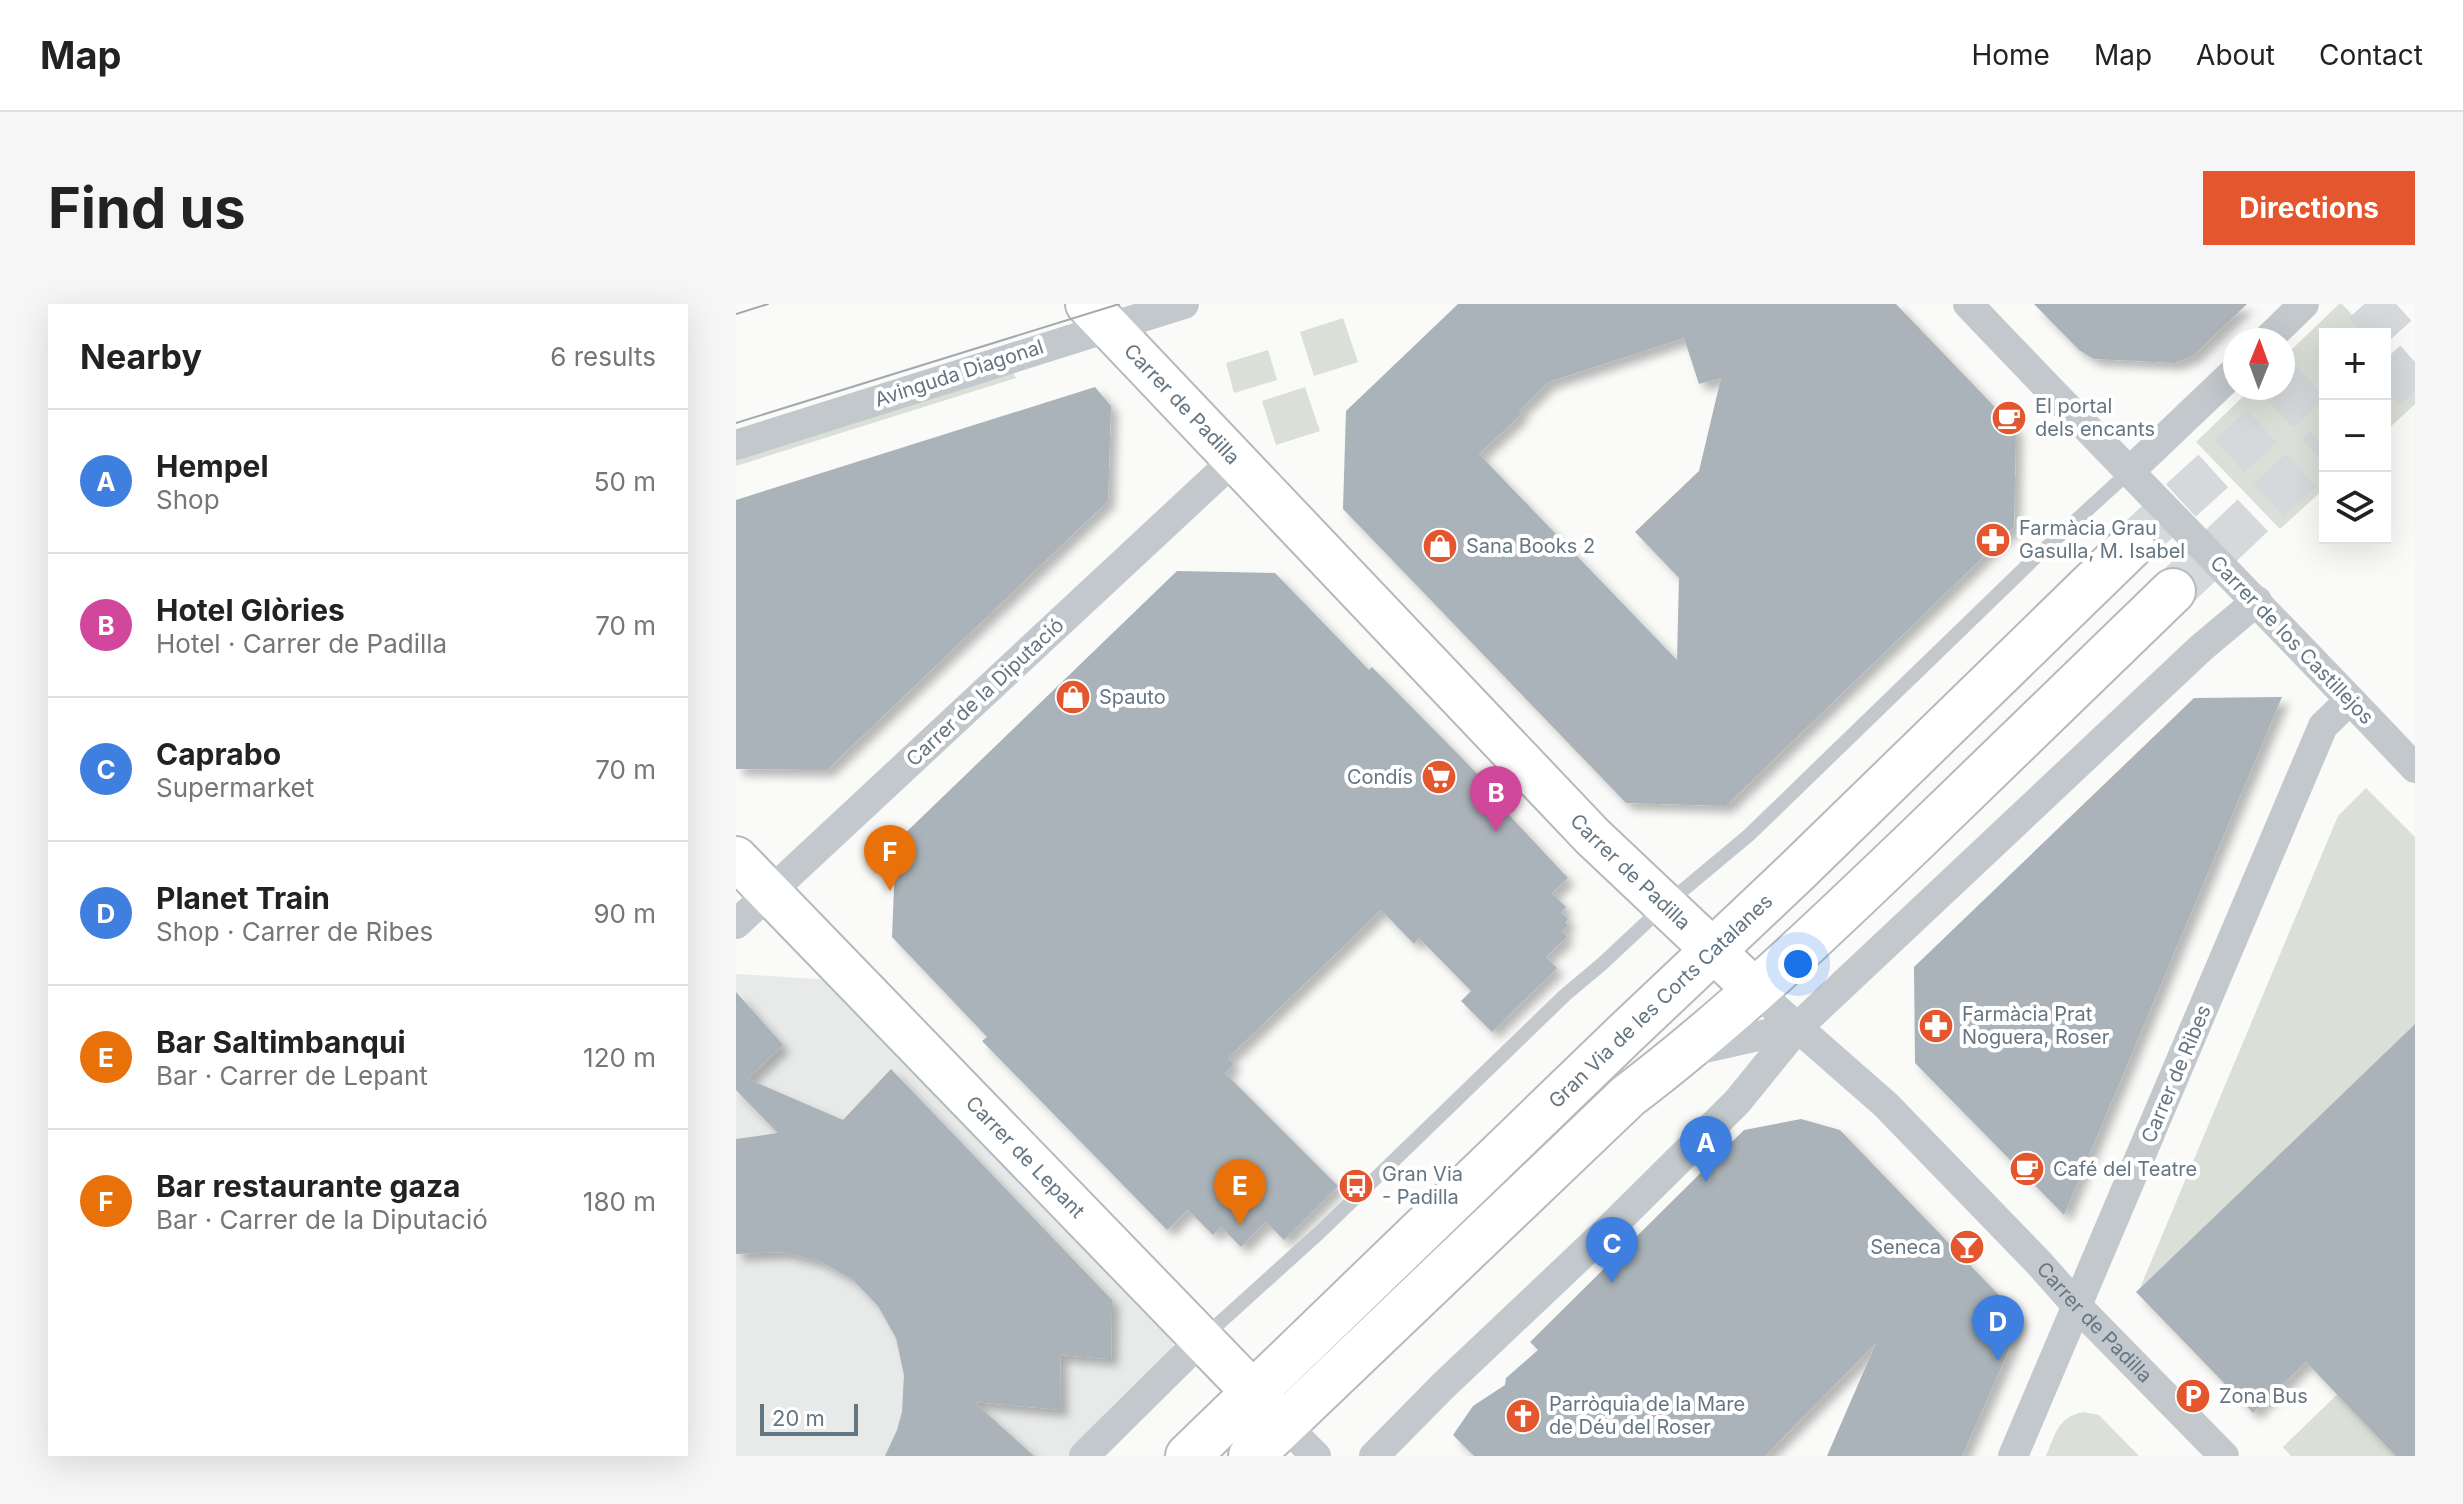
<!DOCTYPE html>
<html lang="en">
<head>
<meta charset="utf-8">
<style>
  :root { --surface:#fff; --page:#f6f6f6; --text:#222; --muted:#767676; --line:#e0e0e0; --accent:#e4572e }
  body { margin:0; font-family:Inter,sans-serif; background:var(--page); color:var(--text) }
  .controls { position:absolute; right:24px; top:24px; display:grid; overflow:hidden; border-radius:0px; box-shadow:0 8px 32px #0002 }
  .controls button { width:72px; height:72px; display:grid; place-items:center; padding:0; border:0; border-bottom:2px solid var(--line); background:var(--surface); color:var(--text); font:40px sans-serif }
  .compass { position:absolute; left:1487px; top:24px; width:72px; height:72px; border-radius:50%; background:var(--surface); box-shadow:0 8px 32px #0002; rotate:1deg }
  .scale { position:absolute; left:24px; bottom:20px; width:98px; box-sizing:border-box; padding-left:8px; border:4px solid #657683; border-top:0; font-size:22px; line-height:28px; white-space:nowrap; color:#657683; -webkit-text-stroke:6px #fff; paint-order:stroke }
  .you { position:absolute; left:1062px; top:660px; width:28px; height:28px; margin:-20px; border:6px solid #fff; border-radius:50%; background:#1a73e8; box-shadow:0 0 0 12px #1a73e833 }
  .badge { display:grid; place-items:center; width:52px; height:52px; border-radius:50%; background:var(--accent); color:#fff; font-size:26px; font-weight:700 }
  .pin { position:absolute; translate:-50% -66px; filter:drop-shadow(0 2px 4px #0008) }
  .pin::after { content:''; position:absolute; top:42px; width:28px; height:24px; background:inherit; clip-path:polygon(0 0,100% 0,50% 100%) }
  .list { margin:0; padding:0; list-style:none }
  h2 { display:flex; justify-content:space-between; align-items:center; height:104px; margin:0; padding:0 32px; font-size:34px }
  h2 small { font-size:26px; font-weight:400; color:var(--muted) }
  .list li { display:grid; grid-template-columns:52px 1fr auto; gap:24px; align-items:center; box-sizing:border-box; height:144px; padding:0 32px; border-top:2px solid var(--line) }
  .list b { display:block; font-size:30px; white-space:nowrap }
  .list p { margin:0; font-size:26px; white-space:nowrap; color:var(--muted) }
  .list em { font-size:26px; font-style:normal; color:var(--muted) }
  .icon { flex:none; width:44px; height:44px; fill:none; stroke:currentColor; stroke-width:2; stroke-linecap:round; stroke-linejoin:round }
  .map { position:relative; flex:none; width:1679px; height:1152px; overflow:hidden; border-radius:0px }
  header { display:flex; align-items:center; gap:48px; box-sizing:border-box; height:112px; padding:0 40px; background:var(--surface); border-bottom:2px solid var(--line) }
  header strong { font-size:38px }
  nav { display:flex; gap:44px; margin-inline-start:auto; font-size:28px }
  .intro { display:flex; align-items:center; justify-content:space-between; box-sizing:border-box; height:192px; padding:0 48px }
  h1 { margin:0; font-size:56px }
  .button { padding:20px 36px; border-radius:0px; background:var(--accent); color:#fff; font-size:28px; font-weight:700 }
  main { display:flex; gap:48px; padding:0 48px }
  aside { flex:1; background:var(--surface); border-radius:0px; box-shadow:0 8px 32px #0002 }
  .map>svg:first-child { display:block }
  .built { fill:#e8e9e9 }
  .green { fill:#dadfd7 }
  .building { fill:#aab3b9; fill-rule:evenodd; filter:url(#shadow) }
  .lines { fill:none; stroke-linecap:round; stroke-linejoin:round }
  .primary-tunnel { stroke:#d5d9db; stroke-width:44; stroke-dasharray:44 22; stroke-linecap:butt }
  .secondary-casing { stroke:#b3babf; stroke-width:46 }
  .primary-casing { stroke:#b5babe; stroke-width:48 }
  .lane { stroke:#c3c8cc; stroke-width:14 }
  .street { stroke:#c3c8cc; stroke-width:30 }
  .secondary { stroke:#fff; stroke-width:42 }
  .primary { stroke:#fff; stroke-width:44 }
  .tram { stroke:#a2aab0; stroke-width:2 }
  .labels { text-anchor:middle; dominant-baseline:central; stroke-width:8; stroke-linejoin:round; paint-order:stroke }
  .street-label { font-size:20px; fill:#657683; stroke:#fff }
  .poi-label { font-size:20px; fill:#657683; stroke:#fff; text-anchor:start }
</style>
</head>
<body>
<header>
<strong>Map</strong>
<nav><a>Home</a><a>Map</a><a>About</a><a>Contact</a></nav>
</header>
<div class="intro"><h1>Find us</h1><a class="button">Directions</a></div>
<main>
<aside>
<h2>Nearby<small>6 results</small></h2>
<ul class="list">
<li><span class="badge" style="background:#3f7fe0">A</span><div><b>Hempel</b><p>Shop</p></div><em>50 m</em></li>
<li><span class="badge" style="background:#d1479c">B</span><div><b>Hotel Glòries</b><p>Hotel · Carrer de Padilla</p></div><em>70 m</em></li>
<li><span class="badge" style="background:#3f7fe0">C</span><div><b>Caprabo</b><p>Supermarket</p></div><em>70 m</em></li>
<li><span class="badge" style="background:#3f7fe0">D</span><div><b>Planet Train</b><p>Shop · Carrer de Ribes</p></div><em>90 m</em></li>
<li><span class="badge" style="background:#e8710a">E</span><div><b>Bar Saltimbanqui</b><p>Bar · Carrer de Lepant</p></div><em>120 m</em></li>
<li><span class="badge" style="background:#e8710a">F</span><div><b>Bar restaurante gaza</b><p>Bar · Carrer de la Diputació</p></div><em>180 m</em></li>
</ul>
</aside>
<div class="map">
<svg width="1679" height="1152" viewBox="0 0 1679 1152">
  <defs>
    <filter id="shadow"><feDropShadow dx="7" dy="7" stdDeviation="4" flood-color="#0004"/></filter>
  </defs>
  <rect width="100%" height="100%" fill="#fafaf8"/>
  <path class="built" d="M0,670L97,676L438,1034L435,1051L335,1152H0Z"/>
  <path class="green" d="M1603,0H1606L1634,30H1589V184L1544,225L1460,138L1516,84H1547V54Z
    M607,14L622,58L578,72L564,28Z
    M1649,45L1679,77V100L1649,128Z
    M532,46L541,76L498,89L490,59Z
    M276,66L280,74L0,162V152Z
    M569,83L584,127L540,141L526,97Z
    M1630,484L1679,533V720L1404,984L1602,512Z
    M1679,1015V1152H1555L1547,1143Z
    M1347,1108L1363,1111L1403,1152H1310C1320,1129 1321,1114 1347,1108Z"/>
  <path class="building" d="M722,0H1160L1280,125L1278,223L990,502L890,499L607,205L610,107ZM948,34L963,80L985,74L963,167L899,228L943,274L941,356L743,150L786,110L783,107L813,78Z
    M1298,0H1511L1457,52L1439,59L1358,55L1343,46Z
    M359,83L375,102L372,197L91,466L0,465V196Z
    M441,267L539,269L633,366L636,363L726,454L749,478L745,481L832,574L816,589L830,603L825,608L832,615L829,619L832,621L826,627L831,633L810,653L821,664L756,728L725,697L735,687L683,634L678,640L645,606L492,754L498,760L489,769L602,882L548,936L530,918L505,943L485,923L477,931L452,906L431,926L246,737L251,733L156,633L160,538Z
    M1546,393L1328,911L1179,759L1178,663L1458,394Z
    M0,688L47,741L12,775L107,816L155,765L376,996L375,1055L324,1051L325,1106L238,1098L298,1152H149L161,1126L166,1108L168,1071L160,1034L142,1002L116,975L83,957L47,948L0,950V835L42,829L0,786Z
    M1679,720V1152H1660L1570,1058L1517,1109L1400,988Z
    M1065,815L1104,826L1285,1014L1280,1030L1226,1152H1091L1140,1039L1029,1152H738L717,1131L737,1102L769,1081L770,1074L802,1046L794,1038L1008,826Z"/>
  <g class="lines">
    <path class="primary-tunnel" d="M1628,30L1661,0
      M1649,85L1679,58
      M1396,241L1589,65
      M1437,287L1589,143"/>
    <defs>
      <g id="secondary">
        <path id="s2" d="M351,0L856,532L1020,687"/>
        <path id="s3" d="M0,554L542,1114"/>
      </g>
      <g id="primary">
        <path id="s4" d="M452,1152L892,727L1058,570L1396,241"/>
        <path d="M515,1152L892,792C996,713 1089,623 1183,533C1268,451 1352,369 1437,287"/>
      </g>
    </defs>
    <use href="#secondary" class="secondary-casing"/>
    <use href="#primary" class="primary-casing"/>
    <path class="lane" d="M469,1032L584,928L829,691L866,660L928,602L1013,531L1301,252L1394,167"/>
    <g class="street">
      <path d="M1232,0C1380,156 1532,308 1679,464"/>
      <path d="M1531,36L1568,0"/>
      <path d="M0,141L448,0"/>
      <path d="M1394,167L1499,67"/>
      <path d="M0,620L498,156"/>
      <path id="s1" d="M1020,687L1150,801L1303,959L1342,1003L1488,1152"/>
      <path d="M955,747L1062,723"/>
      <path d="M548,1120L580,1152"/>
      <path d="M348,1152L466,1035"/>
      <path d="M638,1152L707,1082L875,923L1001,798L1062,723L1465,344L1521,297"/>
      <path d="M1277,1152L1587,422L1614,396"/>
    </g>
    <use href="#secondary" class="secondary"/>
    <use href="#primary" class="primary"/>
    <path class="tram" d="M0,10L32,0
      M0,119L383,0"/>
  </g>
  <defs>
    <symbol id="cafe-disc" viewBox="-11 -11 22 22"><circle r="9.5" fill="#e4572e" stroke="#fff"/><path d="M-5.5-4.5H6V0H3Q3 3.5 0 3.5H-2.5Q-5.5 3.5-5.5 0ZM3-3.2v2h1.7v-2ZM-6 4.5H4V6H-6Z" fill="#fff"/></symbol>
    <symbol id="pharmacy-disc" viewBox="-11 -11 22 22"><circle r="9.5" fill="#e4572e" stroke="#fff"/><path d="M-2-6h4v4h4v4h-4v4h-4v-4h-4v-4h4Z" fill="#fff"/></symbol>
    <symbol id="shop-disc" viewBox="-11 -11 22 22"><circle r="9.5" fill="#e4572e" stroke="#fff"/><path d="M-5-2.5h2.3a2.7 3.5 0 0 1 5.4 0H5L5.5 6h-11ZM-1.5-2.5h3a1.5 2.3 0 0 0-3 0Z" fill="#fff"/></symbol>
    <symbol id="supermarket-disc" viewBox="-11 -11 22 22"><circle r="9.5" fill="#e4572e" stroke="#fff"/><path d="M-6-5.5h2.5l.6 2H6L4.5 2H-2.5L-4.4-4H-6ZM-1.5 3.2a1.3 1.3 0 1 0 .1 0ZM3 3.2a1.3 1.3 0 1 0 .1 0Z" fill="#fff"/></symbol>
    <symbol id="bus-disc" viewBox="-11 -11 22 22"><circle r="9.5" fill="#e4572e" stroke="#fff"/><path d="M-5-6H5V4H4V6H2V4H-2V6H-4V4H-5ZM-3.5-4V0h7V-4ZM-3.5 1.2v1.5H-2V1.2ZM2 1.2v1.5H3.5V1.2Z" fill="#fff"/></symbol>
    <symbol id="bar-disc" viewBox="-11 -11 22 22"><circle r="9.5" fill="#e4572e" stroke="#fff"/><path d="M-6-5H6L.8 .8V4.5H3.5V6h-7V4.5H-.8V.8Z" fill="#fff"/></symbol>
    <symbol id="parking-disc" viewBox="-11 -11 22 22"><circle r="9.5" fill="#e4572e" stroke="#fff"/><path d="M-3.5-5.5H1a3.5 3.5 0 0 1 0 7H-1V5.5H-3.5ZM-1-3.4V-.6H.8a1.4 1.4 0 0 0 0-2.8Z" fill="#fff"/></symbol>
    <symbol id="church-disc" viewBox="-11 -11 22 22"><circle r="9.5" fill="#e4572e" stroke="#fff"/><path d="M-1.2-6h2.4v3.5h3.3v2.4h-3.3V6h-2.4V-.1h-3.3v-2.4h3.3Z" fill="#fff"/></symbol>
  </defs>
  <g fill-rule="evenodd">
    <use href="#cafe-disc" x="1253" y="94" width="40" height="40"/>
    <use href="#pharmacy-disc" x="1237" y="216" width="40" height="40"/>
    <use href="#shop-disc" x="684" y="222" width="40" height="40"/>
    <use href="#shop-disc" x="317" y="373" width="40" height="40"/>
    <use href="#supermarket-disc" x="683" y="453" width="40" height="40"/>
    <use href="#pharmacy-disc" x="1180" y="702" width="40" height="40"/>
    <use href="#cafe-disc" x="1271" y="845" width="40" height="40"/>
    <use href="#bus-disc" x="600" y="862" width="40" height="40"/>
    <use href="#bar-disc" x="1211" y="923" width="40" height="40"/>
    <use href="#parking-disc" x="1437" y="1072" width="40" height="40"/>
    <use href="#church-disc" x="767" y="1092" width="40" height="40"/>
  </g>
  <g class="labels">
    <g class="street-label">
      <text transform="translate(223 69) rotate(-18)">Avinguda Diagonal</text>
      <text stroke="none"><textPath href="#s2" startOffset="138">Carrer de Padilla</textPath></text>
      <text transform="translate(1556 336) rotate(46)">Carrer de los Castillejos</text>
      <text transform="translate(249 388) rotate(-43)">Carrer de la Diputació</text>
      <text stroke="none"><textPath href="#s2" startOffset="786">Carrer de Padilla</textPath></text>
      <text stroke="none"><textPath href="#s4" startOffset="656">Gran Via de les Corts Catalanes</textPath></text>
      <text transform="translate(1440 770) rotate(-67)">Carrer de Ribes</text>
      <text stroke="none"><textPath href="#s3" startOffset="416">Carrer de Lepant</textPath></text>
      <text stroke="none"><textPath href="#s1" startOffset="474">Carrer de Padilla</textPath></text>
    </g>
    <g class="poi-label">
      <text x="1299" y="102">El portal<tspan x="1299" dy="23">dels encants</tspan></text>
      <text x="1283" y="224">Farmàcia Grau<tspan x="1283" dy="23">Gasulla, M. Isabel</tspan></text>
      <text x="730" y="242">Sana Books 2</text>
      <text x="363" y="393">Spauto</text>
      <text x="677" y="473" text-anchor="end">Condis</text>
      <text x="1226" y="710">Farmàcia Prat<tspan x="1226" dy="23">Noguera, Roser</tspan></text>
      <text x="1317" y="865">Café del Teatre</text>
      <text x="646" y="870">Gran Via<tspan x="646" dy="23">- Padilla</tspan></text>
      <text x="1205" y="943" text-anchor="end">Seneca</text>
      <text x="1483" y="1092">Zona Bus</text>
      <text x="813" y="1100">Parròquia de la Mare<tspan x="813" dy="23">de Déu del Roser</tspan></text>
    </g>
  </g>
</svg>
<div class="controls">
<button>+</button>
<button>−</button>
<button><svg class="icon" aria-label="layers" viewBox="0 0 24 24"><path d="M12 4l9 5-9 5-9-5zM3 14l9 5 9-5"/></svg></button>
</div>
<svg class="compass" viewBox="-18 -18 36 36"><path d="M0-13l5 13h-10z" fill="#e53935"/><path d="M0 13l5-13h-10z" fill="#767676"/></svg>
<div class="scale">20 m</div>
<div class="you"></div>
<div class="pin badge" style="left:970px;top:878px;background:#3f7fe0">A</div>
<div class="pin badge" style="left:760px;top:528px;background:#d1479c">B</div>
<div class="pin badge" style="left:876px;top:979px;background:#3f7fe0">C</div>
<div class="pin badge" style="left:1262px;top:1057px;background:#3f7fe0">D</div>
<div class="pin badge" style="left:504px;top:921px;background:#e8710a">E</div>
<div class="pin badge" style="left:154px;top:587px;background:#e8710a">F</div>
</div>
</main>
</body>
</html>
